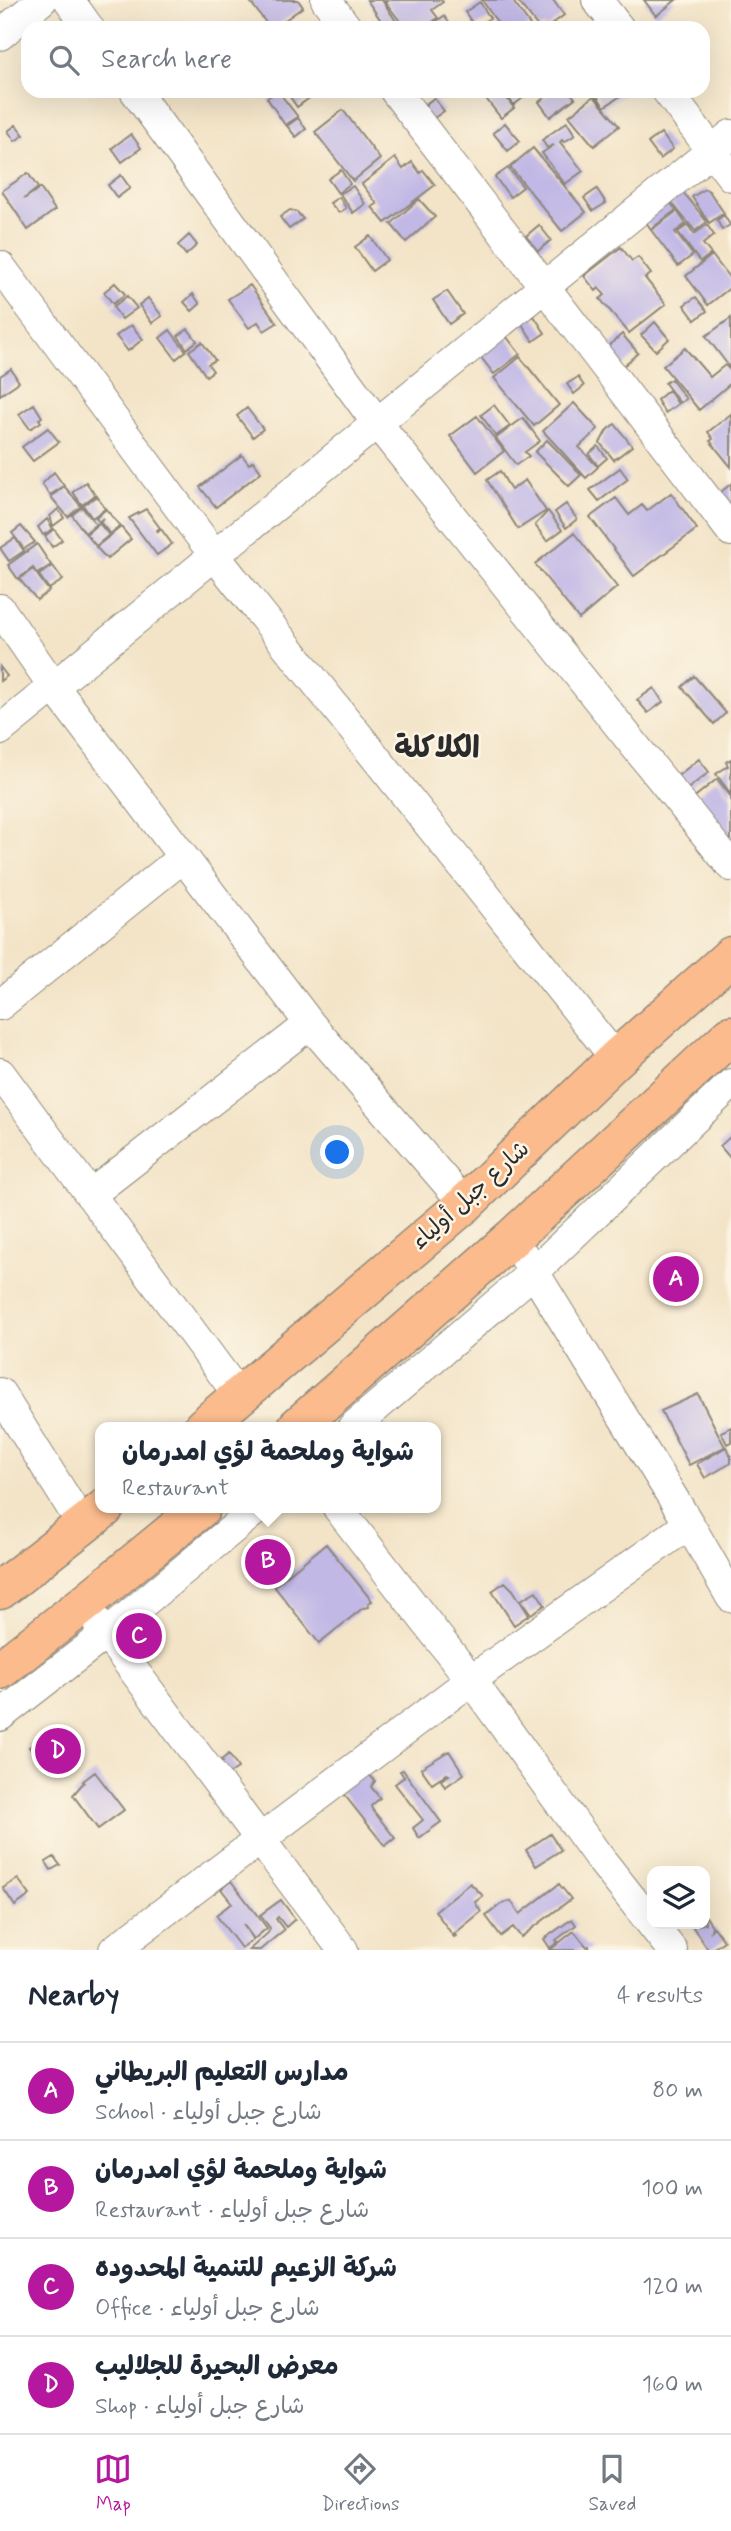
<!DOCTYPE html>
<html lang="en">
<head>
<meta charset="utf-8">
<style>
  :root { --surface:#fff; --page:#f6f6f7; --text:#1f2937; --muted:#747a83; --line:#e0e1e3; --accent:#b5179e }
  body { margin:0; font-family:Mynerve,"Playpen Sans Arabic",sans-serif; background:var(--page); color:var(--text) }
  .controls { position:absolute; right:21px; bottom:21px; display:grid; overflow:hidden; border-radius:14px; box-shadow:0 7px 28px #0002 }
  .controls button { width:63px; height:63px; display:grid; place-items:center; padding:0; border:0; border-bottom:2px solid var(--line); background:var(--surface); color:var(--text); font:35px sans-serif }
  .you { position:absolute; left:338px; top:1153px; width:24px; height:24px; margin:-18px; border:5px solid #fff; border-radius:50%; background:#1a73e8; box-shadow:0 0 0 10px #1a73e833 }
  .badge { display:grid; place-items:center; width:46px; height:46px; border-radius:50%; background:var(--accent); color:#fff; font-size:23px; font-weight:700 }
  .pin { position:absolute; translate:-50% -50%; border:4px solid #fff; box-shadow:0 2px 7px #0006 }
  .popup { position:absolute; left:95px; top:1422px; width:346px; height:91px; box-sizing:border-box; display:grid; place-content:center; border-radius:14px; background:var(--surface); filter:drop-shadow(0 2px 5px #0005); font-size:23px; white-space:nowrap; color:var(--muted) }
  .popup b { font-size:26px; color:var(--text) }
  .popup::after { content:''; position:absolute; left:50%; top:100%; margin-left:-14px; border:14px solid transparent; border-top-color:var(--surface) }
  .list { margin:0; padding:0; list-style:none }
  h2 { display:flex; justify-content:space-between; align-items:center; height:91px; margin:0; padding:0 28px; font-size:30px }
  h2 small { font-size:23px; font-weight:400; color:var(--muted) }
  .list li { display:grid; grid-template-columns:46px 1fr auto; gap:21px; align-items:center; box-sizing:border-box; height:98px; padding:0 28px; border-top:2px solid var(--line) }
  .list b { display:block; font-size:26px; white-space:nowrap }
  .list p { margin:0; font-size:23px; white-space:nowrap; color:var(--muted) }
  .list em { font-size:23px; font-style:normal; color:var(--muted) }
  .icon { flex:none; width:38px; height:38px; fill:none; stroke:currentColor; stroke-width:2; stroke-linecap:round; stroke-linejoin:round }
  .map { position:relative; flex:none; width:731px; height:1950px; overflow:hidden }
  .search { position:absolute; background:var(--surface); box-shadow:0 7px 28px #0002; left:21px; right:21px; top:21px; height:77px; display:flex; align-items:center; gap:18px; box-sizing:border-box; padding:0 24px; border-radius:21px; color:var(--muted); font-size:26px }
  .sheet { height:483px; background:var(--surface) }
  nav { display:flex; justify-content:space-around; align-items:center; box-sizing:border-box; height:98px; border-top:2px solid var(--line); background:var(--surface); font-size:19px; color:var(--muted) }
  nav a { display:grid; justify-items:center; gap:4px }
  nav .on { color:var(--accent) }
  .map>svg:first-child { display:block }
  .building { fill:#c1b8e6 }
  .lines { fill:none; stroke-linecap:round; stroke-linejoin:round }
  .minor-casing { stroke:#8f887a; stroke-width:32 }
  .major-casing { stroke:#8f887a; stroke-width:41 }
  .minor { stroke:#fff; stroke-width:30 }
  .major { stroke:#fbbb8d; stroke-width:38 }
  .labels { text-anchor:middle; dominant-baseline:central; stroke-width:5; stroke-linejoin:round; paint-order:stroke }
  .street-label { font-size:23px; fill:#2b2b2b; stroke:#fcf5e5 }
  .district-label { font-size:30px; font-weight:bold; fill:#2b2b2b; stroke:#fcf5e5 }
</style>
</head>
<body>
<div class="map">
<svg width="731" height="1950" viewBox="0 0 731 1950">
  <rect width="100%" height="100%" fill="#fcf5e5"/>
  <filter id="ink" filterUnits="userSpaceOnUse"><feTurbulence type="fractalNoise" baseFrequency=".0143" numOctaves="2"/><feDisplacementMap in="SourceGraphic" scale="14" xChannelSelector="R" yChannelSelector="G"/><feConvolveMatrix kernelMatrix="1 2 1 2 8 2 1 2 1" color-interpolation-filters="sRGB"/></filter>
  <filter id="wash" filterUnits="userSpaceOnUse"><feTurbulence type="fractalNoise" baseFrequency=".00686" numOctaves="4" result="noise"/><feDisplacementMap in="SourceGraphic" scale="28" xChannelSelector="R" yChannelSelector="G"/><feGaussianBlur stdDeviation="1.57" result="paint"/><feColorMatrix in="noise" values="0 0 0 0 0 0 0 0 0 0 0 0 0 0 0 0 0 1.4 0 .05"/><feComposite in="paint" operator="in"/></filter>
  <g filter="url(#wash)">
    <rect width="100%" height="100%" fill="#f3e4c8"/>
    <g id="blocks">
      <path class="building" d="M249,0H298L303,7L274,28H270Z
        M367,0H382L396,21L386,28Z
        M384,0H441L443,2L432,10L438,18L424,28H405Z
        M482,0H512L530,25L526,28H501Z
        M517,0H553L564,15L547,28L544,26L539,28Z
        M644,0H676L656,16Z
        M480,2L490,18L475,27L465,12Z
        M444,16L453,28H431L430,26Z
        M278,91L298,117L285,125L267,98Z
        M286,91H319L297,107Z
        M498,91H501L514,108L501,118L487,100Z
        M503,91H520L524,97L514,105Z
        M549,91H569L575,98L550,117L539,102L550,93Z
        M601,91H628L604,107L596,94Z
        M594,96L619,126L594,146L569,116Z
        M434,98L444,111L431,120L422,107Z
        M343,110L380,159L353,181L315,132Z
        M298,118L306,129L296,137L287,126Z
        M567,122L575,135L564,142L562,140L560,142L583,171L565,184L542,153L554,145L547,148L542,140Z
        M505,123L520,141L508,151L493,133Z
        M16,125L24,135L15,141L8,131Z
        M661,133L673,149L660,159L648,143Z
        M131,134L141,148L122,162L112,148Z
        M533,148L586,212L562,231L510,167Z
        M395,158L403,169L412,162L420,173L423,170L435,185L385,223L372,207L377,204L362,184Z
        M508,168L523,187L510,197L495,177Z
        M341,170L350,184L338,193L328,179Z
        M28,173L38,188L24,199L40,188L55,210L28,230L2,191Z
        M121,175L130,188L117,198L108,185Z
        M353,186L365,204L353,213L340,194Z
        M597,189L606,203L593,211L584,198Z
        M705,189L709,191L724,213L709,223L692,197Z
        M683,192L707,222L695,231L671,202Z
        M665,196L676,210L651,229L640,214Z
        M339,197L346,208L339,213L330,203Z
        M419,199L435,217L406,242L391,224Z
        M290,210L297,212L303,219L289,229L280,217Z
        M677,211L686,224L675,232L693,255L678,266L651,230Z
        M724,215L730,225L722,230L717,220Z
        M539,225L551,240L538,251L526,236Z
        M688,225L694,234L707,225L714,235L703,244L711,254L700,262L678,232Z
        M189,235L197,245L186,255L178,245Z
        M370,236L387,260L372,271L355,247Z
        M621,247L632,261L638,257L651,274L645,278L666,304L629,333L600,299L605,295L599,288L596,291L584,276Z
        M712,255L731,280V287L708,305L686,276Z
        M115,283L125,294L113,304L104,292Z
        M250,285L277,323L264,331L258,322L249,328L228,299Z
        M447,291L463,314L449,324L433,300Z
        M193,294L200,304L192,311L184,302Z
        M127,296L137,308L122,319L113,307Z
        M696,297L707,311L695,320L684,305Z
        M148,298L162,316L152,323L139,305Z
        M534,316L545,333L533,341L522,324Z
        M731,318V369L706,336Z
        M655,322L669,339L656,351L641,335Z
        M131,325L143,339L128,351L116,336Z
        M188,329L197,341L187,349L178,336Z
        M170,330L186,351L176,359L160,338Z
        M622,334L638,353L622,367L605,349Z
        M506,336L520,354L494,374L480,356Z
        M202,342L215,360L208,364L213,371L206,376L189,351Z
        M685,348L710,377L725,365L731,371V383L699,410L663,366Z
        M520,357L559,405L534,426L494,378Z
        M11,369L19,382L0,395V376Z
        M578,377L584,386L574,394L567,384Z
        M671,379L686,399L680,403L665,383Z
        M669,390L678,404L665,413L657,400Z
        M574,403L598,429L579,447L598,467L586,478L543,431Z
        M34,404L42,417L39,419L41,422L30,429L19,414Z
        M494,405L510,426L496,436L481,415Z
        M247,408L263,429L253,437L237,416Z
        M731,414V467L710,441L713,439L708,432Z
        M477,416L504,451L477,472L450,436Z
        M523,418L540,441L525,452L529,456L516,465L496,438Z
        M615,424L632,446L614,460L600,443L607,430Z
        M48,428L59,442L33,461L22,447Z
        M547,440L581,475L569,486L535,452Z
        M598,446L607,458L598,466L589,454Z
        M242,455L249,464L253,461L261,472L216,507L200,487Z
        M620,468L628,479L599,501L590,490Z
        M500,471L511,490L525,480L546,511L518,529L487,480Z
        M54,472L64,486L50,495L42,484Z
        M86,482L95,495L82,505L73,492Z
        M731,484V512L718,494Z
        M64,486L81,506L68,517L51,497Z
        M671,493L697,529L634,576L590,517L616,498L629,515L642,505L647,511Z
        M97,496L105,509L92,518L83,505Z
        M566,504L577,519L566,528L555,512Z
        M82,507L96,524L85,533L72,515Z
        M58,509L64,518L53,526L50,516Z
        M106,509L120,526L110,534L100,522L103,518L99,522L96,518Z
        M146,509L160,528L157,530L158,532L161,529L172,544L157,555L129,518Z
        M548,511L562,530L547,541L535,525Z
        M47,519L53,529L43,535L38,527Z
        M99,523L109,535L96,546L86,534Z
        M21,526L35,542L24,549L12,533Z
        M121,527L131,539L107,559L96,547Z
        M54,529L62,540L52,547L45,536Z
        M574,533L617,587L579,619L535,564Z
        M15,538L24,551L9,561L0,548Z
        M37,544L51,565L37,574L33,568L18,579L8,565Z
        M53,566L63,580L49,589L39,575Z
        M33,569L49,591L37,600L19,579Z
        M0,667L7,676L0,681Z
        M694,676L726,713L714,724L682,687Z
        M654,688L663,702L648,713L637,700Z
        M699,759L709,772L685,791L675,778Z
        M731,759V794L716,774L728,766L726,762Z
        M717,779L731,797V861L686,804Z
        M731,1136V1159L720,1146Z
        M698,1394L725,1447L689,1465L661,1411Z
        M731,1427V1442L727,1444L721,1432Z
        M726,1447L731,1456V1463L705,1478L697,1464Z
        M326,1544L372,1601L368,1603L369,1607L363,1608L319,1643L274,1586Z
        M505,1582L513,1590L529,1615L514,1625L492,1591Z
        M536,1591L545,1605L531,1614L521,1600Z
        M44,1736L51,1746L55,1747L38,1760L29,1747Z
        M449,1751L464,1774L445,1787L441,1780L449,1775L447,1774L432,1784L421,1768Z
        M229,1754L238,1768L227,1775L219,1764L223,1762L221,1760Z
        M365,1770L375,1781L371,1787L380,1798L371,1806L372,1809L395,1838L385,1846L339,1788Z
        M403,1770L441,1822L419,1838L413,1828L423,1820L395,1784L404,1777L400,1771Z
        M95,1772L124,1810L98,1829L73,1795L84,1782L83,1781Z
        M550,1834L561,1850L536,1866L526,1850Z
        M54,1857L60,1865L51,1870L46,1862Z
        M18,1879L30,1895L15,1906L3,1888Z
        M231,1881L267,1928L254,1939L243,1924L253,1940L241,1948L216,1915L232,1903L221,1889Z
        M470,1883L483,1896L475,1902L481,1912L454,1934L456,1936L454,1937L435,1911Z
        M559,1884L571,1899L521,1937L513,1927L501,1936L486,1916L501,1904L511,1901L520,1914Z
        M281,1900L295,1919L286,1927L278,1917L276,1919L284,1930L260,1950H249L268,1933L270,1928L260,1915Z
        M705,1915L712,1926L711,1930L714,1927L724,1941L711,1950L708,1949L692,1926L705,1924Z
        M572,1919L576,1925L556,1940L558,1942L550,1948L544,1939Z
        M574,1931L587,1947L589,1946L590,1950H550Z"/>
    </g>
  </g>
  <g filter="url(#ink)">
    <use href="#blocks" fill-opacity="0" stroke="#8f887a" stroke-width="2"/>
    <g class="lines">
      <defs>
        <path id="minor" d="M69,0L89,28
          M326,0L347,28
          M597,0L619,28
          M0,35L42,0
          M135,91L377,423L731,866
          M395,91L731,531
          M667,91L731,176
          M0,266L215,556L616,1059
          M0,609L54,687L310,1024L465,1204
          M0,730L731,135
          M0,1005L182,858
          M0,1073L240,1397
          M90,1195L310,1024
          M524,1256L689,1524L731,1597
          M0,1393L83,1526
          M353,1427L535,1271L731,1084
          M338,1508L471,1680L598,1856L672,1950
          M84,1604L343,1950
          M0,1716L107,1633L258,1508
          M114,1950L471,1680L689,1524"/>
        <path id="major" d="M203,1427L465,1204L616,1059L731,956
          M297,1427L512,1238L731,1035
          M0,1590L105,1508
          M0,1670L84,1604L201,1508"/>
      </defs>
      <use href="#minor" class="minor-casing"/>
      <use href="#major" class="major-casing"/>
      <use href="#minor" class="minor"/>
      <use href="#major" class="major"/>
    </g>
  </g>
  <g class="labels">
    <g class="street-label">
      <text transform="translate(471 1196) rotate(-42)">شارع جبل أولياء</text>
    </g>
    <g class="district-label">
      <text x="437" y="748">الكلاكلة</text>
    </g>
  </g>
</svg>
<div class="controls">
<button><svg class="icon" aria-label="layers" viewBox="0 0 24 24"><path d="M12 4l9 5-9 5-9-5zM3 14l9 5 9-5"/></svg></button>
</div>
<div class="you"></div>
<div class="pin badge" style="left:676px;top:1279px">A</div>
<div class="pin badge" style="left:268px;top:1562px">B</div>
<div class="popup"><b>شواية وملحمة لؤي امدرمان</b>Restaurant</div>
<div class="pin badge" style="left:139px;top:1636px">C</div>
<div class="pin badge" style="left:58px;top:1751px">D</div>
<div class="search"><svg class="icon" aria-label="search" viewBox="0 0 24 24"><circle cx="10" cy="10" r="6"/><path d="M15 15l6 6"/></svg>Search here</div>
</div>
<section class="sheet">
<h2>Nearby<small>4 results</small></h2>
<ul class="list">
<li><span class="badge">A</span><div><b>مدارس التعليم البريطاني</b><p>School · شارع جبل أولياء</p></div><em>80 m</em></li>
<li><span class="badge">B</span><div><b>شواية وملحمة لؤي امدرمان</b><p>Restaurant · شارع جبل أولياء</p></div><em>100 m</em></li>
<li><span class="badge">C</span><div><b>شركة الزعيم للتنمية المحدوده</b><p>Office · شارع جبل أولياء</p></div><em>120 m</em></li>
<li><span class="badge">D</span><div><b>معرض البحيرة للجلاليب</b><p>Shop · شارع جبل أولياء</p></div><em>160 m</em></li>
</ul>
</section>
<nav>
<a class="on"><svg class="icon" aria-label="map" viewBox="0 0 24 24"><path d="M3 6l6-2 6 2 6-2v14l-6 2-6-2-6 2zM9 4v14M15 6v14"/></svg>Map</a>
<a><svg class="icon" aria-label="directions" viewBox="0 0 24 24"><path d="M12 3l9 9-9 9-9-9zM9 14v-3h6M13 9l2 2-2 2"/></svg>Directions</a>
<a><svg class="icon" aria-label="saved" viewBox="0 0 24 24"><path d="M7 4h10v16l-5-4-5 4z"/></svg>Saved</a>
</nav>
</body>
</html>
